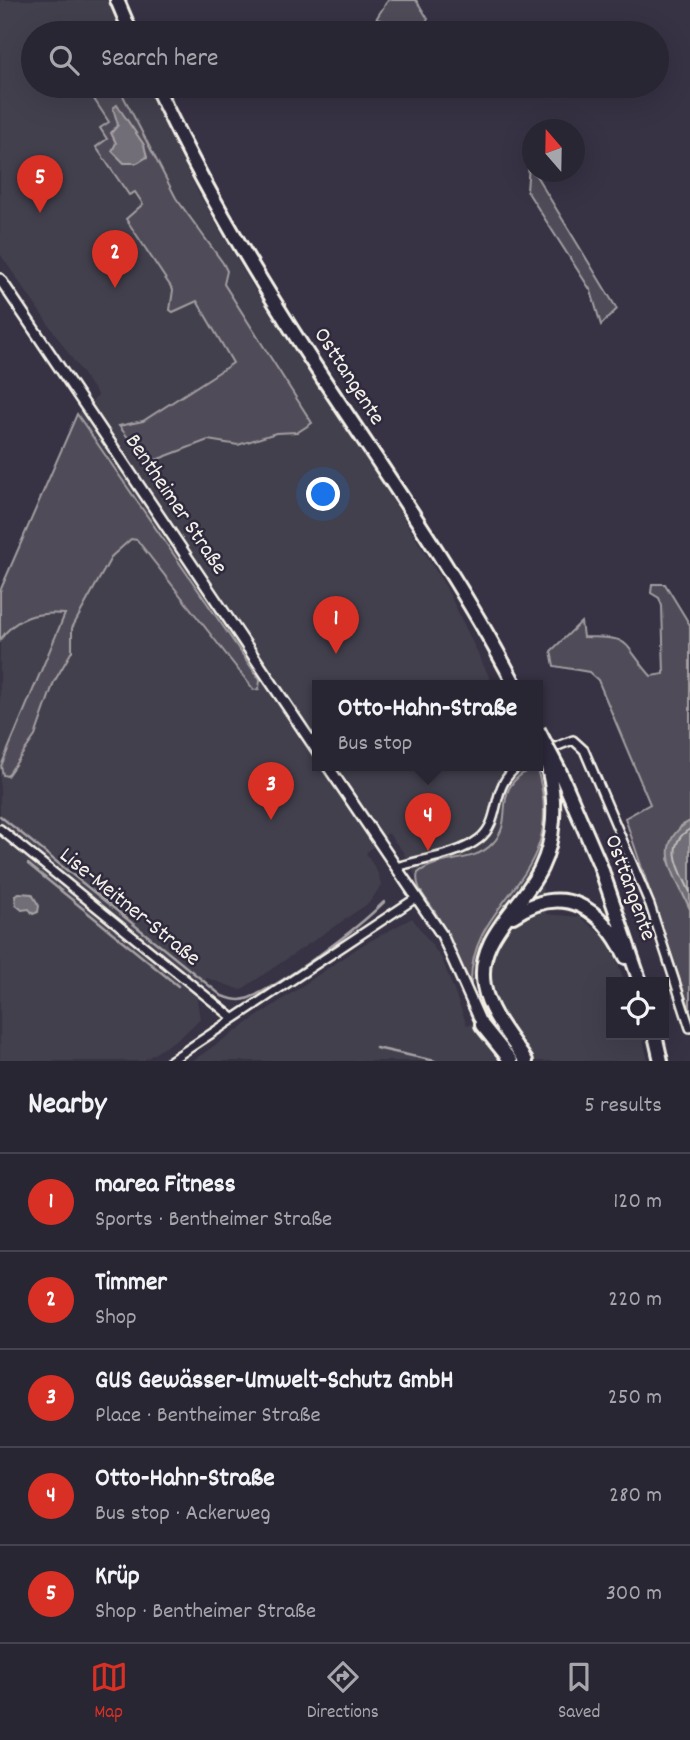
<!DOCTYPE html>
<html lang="en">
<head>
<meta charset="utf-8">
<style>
  :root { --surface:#292633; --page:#35323f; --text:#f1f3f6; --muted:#a5a5ac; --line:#45434e; --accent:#d93025 }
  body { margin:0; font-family:Dekko,sans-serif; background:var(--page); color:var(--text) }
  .controls { position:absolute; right:21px; bottom:21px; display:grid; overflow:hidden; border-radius:0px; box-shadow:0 7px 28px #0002 }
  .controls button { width:63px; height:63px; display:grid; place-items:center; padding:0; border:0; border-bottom:2px solid var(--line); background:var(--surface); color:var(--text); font:35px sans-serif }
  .compass { position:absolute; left:522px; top:119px; width:63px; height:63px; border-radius:50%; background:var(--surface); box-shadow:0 7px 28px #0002; rotate:340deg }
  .you { position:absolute; left:324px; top:495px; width:24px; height:24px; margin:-18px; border:5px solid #fff; border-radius:50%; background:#1a73e8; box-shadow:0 0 0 10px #1a73e833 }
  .badge { display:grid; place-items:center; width:46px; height:46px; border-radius:50%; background:var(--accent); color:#fff; font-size:23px; font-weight:700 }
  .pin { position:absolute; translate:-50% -58px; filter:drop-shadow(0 2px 4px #0008) }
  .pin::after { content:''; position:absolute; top:37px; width:24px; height:21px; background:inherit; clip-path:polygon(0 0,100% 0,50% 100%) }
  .popup { position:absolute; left:312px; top:680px; width:231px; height:91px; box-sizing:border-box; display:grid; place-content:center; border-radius:0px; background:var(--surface); filter:drop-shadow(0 2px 5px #0005); font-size:23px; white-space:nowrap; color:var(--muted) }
  .popup b { font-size:26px; color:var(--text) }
  .popup::after { content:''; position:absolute; left:50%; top:100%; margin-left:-14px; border:14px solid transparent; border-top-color:var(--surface) }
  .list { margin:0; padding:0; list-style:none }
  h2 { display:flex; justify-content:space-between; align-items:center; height:91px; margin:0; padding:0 28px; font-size:30px }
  h2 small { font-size:23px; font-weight:400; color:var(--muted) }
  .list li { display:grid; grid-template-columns:46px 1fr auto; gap:21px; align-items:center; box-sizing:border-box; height:98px; padding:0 28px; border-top:2px solid var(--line) }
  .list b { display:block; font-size:26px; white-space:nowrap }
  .list p { margin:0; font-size:23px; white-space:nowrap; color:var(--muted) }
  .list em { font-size:23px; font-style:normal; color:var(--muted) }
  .icon { flex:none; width:38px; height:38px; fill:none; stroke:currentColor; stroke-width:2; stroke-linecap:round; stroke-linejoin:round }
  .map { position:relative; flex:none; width:690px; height:1061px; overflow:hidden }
  .search { position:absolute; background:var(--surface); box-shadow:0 7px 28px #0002; left:21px; right:21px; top:21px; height:77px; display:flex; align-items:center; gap:18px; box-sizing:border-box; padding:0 24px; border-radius:38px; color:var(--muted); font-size:26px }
  .sheet { height:581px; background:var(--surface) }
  nav { display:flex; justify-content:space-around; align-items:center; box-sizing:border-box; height:98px; border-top:2px solid var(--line); background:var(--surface); font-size:19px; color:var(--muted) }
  nav a { display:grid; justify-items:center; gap:4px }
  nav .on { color:var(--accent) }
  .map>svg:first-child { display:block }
  .built { fill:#433f4e }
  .green { fill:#504b59; stroke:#a29ea0; stroke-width:2 }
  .water { fill:#726e77; stroke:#a6a2a4; stroke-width:2 }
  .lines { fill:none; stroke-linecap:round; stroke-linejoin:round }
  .shore { stroke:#c0bdbb; stroke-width:2 }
  .stream { stroke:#a6a2a4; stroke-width:2.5 }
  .minor-casing { stroke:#f4f1e8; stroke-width:12 }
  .tertiary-casing { stroke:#f4f1e8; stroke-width:14 }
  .primary-casing { stroke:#f4f1e8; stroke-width:18 }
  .minor { stroke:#2f2a3d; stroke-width:7 }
  .tertiary { stroke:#2f2a3d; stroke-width:9 }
  .primary { stroke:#2f2a3d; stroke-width:12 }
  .primary-bridge-casing { stroke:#f4f1e8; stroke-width:18; stroke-linecap:butt }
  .primary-bridge { stroke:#2f2a3d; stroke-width:12 }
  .labels { text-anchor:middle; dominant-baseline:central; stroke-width:5; stroke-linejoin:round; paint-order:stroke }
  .street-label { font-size:23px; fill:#f4f1e8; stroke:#2f2a3d }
</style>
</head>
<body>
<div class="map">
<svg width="690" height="1061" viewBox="0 0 690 1061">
  <rect width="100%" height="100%" fill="#373244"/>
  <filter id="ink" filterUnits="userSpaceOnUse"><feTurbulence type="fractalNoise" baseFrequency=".0143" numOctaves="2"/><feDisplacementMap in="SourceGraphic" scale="14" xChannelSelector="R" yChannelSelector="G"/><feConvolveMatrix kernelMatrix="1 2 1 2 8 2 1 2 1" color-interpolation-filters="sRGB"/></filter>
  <g filter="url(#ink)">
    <path class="built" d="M0,0H107L120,33H33V86H145L200,196L253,287L382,483L447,589L493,685H318V765H527L546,914L580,917L609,941L625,982H611V1035H642L648,1061H192L359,947L412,918L442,959L467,1025L488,1020L462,952L431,907L403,852L388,833L366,853L379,875L381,886L369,903L241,990L207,978L196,993L200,1019L182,1036L143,1061H0V591L77,414L98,396L0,254Z"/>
    <path class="green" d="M388,0H416L428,19L420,30L376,19Z
      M96,86L102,90L118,86L176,198L223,263L227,271L224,284L312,423L298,432L276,433L238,445L208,440L148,463L119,426L143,421L233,363L197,301L173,312L170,310L173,290L126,219L143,204L135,192L129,195L96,147L107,139L100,128L109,122L88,90Z
      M529,164L617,309L601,325L591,291L527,191Z
      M77,414L260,680L259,689L254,690L137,540L131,539L112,556L72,628V651L54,682L35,736L7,776L3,775L1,766L65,614C37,612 16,616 0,640V591Z
      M652,584H665L690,625V821L681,826L668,859L690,909V1010L625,818L650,804L598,680L589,672L554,666L551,651L581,622L583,637C634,637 620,641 651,676L664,674L662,606L659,598L651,593Z
      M536,766C573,881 470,894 471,983C453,952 448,928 426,899C420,891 415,882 418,873C439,855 473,865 493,843C518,816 486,789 536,766Z"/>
    <path class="water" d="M117,105L144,145L147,157L137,163H124L112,151L116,143L111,133L118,125L113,108Z
      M690,821V909C676,877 650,844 690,821Z
      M19,893L32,894L39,906L38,912L33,914L29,909L22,910L16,905L15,895Z"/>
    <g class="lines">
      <path class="shore" d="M690,829C663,845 680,870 690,892"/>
      <path class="stream" d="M0,816L222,996C232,999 239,1002 249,998C284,984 357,929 384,902
        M28,864L178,986
        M376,1048L435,1061"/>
      <defs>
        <path id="minor" d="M538,754L573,740L584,750L650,905L690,1028
          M0,829L233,1018
          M396,867C421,859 457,856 479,839C504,819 488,786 520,765
          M170,1061L416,898"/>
        <path id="tertiary" d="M0,279L318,752
          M327,765L442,935L482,1025"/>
        <path id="primary" d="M117,0L131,33
          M156,86C203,188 262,285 324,380C390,480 459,578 515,685
          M559,770L600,865L640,982
          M513,916C564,882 602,908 626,957
          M482,1025L511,1061
          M655,1035L661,1061
          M526,1061C511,1038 489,1014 484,986C475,937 522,908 541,868C555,839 556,803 549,772"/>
      </defs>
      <use href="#minor" class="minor-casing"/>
      <use href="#tertiary" class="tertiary-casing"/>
      <use href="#primary" class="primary-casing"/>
      <use href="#minor" class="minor"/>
      <use href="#tertiary" class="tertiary"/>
      <use href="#primary" class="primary"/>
      <defs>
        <path id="primary-bridge" d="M538,730L559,770
          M544,751L549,772"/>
      </defs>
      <use href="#primary-bridge" class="primary-bridge-casing"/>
      <use href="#primary-bridge" class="primary-bridge"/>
    </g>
  </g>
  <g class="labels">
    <g class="street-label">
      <text transform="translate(348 377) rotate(57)">Osttangente</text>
      <text transform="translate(175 505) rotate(56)">Bentheimer Straße</text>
      <text transform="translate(629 888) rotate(70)">Osttangente</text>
      <text transform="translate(129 908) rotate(39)">Lise-Meitner-Straße</text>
    </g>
  </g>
</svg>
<div class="controls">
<button><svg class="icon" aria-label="locate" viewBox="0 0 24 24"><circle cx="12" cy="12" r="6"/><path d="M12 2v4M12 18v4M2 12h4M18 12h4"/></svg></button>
</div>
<svg class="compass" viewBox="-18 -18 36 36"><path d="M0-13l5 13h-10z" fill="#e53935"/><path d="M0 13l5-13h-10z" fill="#a5a5ac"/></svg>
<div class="you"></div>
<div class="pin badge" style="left:336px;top:654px">1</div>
<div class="pin badge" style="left:115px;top:288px">2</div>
<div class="pin badge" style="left:271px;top:820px">3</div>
<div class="pin badge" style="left:428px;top:851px">4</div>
<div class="popup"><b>Otto-Hahn-Straße</b>Bus stop</div>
<div class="pin badge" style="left:40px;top:213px">5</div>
<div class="search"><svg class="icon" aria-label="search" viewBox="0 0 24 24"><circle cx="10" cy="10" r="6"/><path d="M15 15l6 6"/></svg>Search here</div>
</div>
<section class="sheet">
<h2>Nearby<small>5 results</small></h2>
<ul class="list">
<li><span class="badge">1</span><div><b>marea Fitness</b><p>Sports · Bentheimer Straße</p></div><em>120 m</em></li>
<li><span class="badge">2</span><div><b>Timmer</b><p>Shop</p></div><em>220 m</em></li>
<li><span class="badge">3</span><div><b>GUS Gewässer-Umwelt-Schutz GmbH</b><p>Place · Bentheimer Straße</p></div><em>250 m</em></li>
<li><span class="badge">4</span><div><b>Otto-Hahn-Straße</b><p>Bus stop · Ackerweg</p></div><em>280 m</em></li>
<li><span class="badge">5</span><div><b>Krüp</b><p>Shop · Bentheimer Straße</p></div><em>300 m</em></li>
</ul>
</section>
<nav>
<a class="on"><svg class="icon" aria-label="map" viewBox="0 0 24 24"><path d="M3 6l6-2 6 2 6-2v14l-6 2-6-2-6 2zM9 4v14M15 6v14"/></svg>Map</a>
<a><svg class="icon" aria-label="directions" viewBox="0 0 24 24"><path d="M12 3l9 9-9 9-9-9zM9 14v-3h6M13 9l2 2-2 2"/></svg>Directions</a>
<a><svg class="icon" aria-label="saved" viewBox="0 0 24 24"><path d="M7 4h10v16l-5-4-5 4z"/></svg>Saved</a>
</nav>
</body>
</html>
